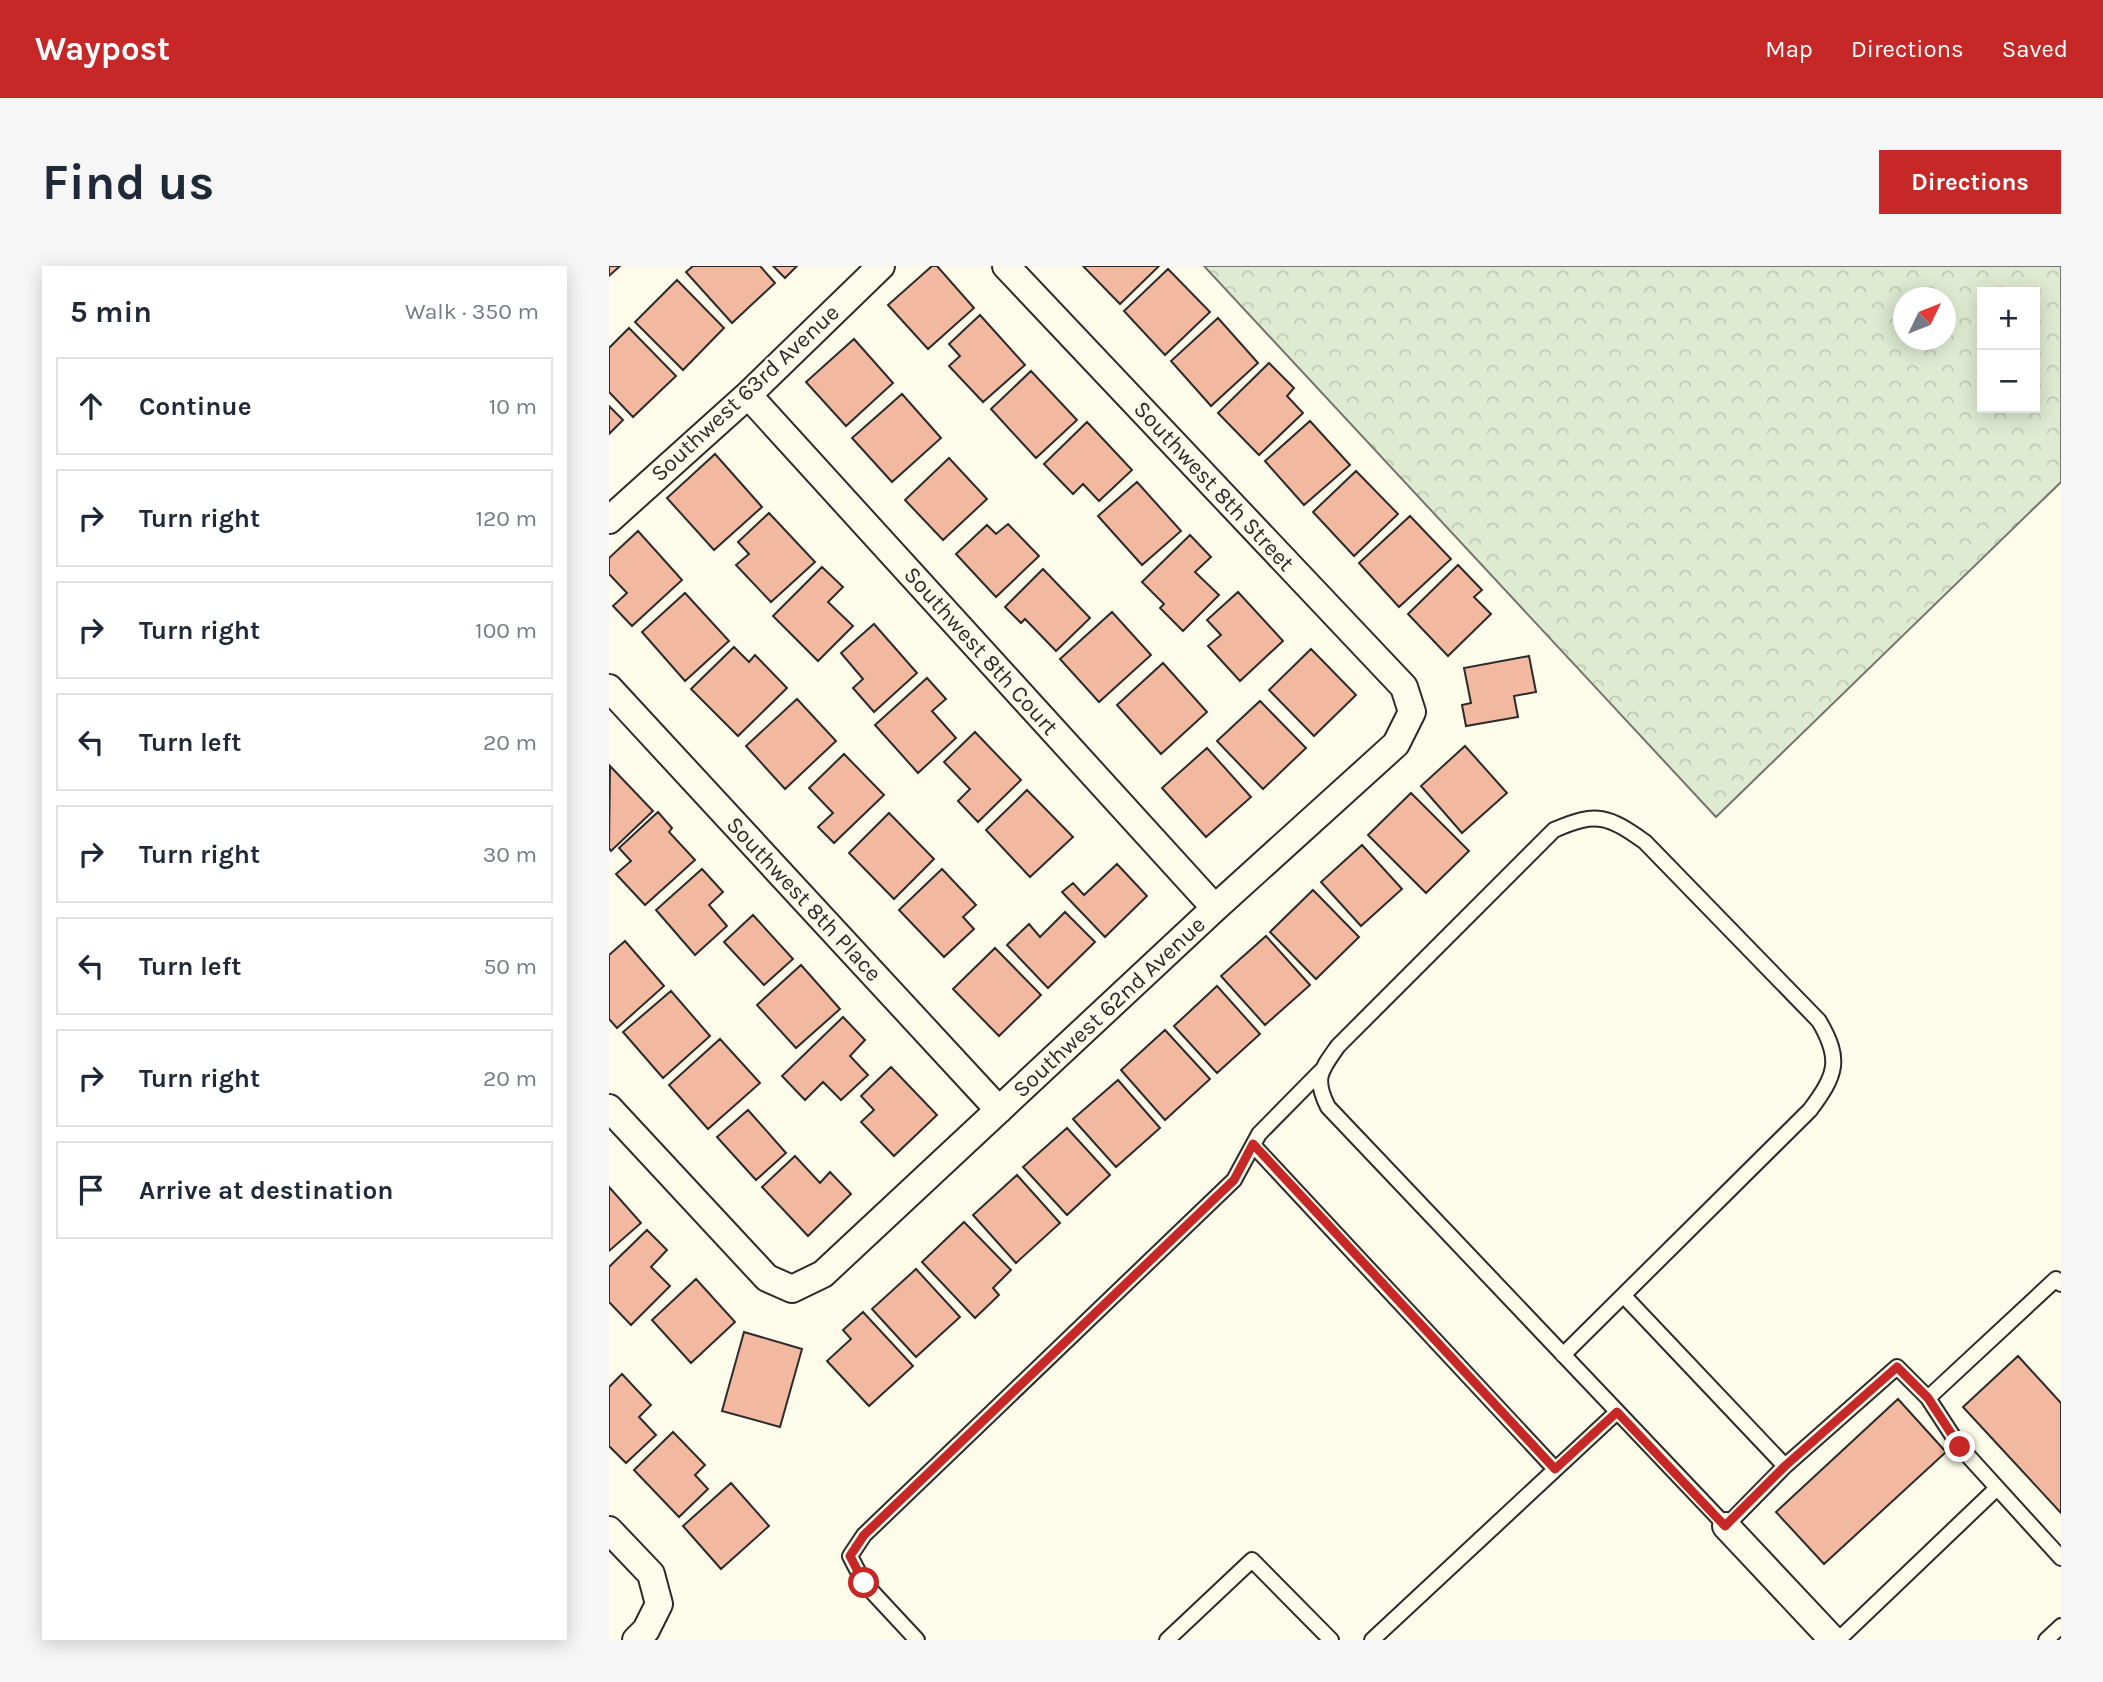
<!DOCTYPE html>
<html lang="en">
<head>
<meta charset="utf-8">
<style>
  :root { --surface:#fff; --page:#f6f6f7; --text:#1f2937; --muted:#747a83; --line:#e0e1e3; --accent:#c62828 }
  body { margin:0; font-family:Karla,sans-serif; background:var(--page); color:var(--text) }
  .controls { position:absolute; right:21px; top:21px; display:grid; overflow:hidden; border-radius:0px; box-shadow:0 4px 18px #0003 }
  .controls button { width:63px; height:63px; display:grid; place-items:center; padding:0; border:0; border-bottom:2px solid var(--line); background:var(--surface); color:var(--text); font:35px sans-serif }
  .compass { position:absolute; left:1284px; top:21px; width:63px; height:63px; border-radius:50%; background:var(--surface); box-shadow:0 4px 18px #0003; rotate:47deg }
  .stop { position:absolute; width:21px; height:21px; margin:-16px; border:5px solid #c62828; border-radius:50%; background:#fff }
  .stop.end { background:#c62828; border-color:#fff; box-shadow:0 2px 7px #0008 }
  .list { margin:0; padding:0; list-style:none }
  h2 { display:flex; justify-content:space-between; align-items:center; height:91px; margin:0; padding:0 28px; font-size:30px }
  h2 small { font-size:23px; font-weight:400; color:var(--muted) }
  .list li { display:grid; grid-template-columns:46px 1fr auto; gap:21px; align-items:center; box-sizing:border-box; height:98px; margin:0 14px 14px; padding:0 14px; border:2px solid var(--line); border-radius:0px }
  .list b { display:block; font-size:26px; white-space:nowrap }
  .list em { font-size:23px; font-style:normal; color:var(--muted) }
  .icon { flex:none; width:38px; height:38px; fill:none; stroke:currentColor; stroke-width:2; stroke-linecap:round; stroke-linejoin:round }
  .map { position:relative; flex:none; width:1452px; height:1374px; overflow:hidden; border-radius:0px }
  header { display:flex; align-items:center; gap:42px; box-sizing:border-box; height:98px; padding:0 35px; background:var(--accent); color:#fff }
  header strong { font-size:33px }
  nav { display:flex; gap:38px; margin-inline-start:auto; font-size:24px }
  .intro { display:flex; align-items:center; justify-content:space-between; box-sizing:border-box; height:168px; padding:0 42px }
  h1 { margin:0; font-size:49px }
  .button { padding:18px 32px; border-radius:0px; background:var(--accent); color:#fff; font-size:24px; font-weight:700 }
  main { display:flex; gap:42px; padding:0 42px }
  aside { flex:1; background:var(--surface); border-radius:0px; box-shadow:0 4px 18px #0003 }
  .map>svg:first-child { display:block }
  .forest { fill:url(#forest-crowns); stroke:#74746e; stroke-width:2; fill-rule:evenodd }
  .building { fill:#f2b8a0; stroke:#2b2b2b; stroke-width:2 }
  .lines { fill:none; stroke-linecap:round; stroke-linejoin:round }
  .lane-casing { stroke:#2b2b2b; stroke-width:18 }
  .street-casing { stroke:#2b2b2b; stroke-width:30 }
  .lane { stroke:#fdfbea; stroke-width:14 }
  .street { stroke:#fdfbea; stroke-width:26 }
  .route { stroke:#c62828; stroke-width:9 }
  .labels { text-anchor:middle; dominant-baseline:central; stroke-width:5; stroke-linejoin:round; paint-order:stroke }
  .street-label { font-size:23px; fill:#2b2b2b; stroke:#fdfbea }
</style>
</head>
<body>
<header>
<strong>Waypost</strong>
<nav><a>Map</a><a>Directions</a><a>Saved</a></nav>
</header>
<div class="intro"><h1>Find us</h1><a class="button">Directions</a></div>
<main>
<aside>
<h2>5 min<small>Walk · 350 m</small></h2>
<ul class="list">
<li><svg class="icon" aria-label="ahead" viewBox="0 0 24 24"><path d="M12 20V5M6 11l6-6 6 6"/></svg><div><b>Continue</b></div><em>10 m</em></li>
<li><svg class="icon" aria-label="right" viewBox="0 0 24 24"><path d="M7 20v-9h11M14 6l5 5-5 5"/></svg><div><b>Turn right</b></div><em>120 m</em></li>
<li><svg class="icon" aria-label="right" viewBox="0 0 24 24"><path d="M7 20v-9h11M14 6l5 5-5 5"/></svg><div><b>Turn right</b></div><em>100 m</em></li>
<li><svg class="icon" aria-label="left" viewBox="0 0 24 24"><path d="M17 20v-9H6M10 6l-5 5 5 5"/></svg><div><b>Turn left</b></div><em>20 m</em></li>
<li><svg class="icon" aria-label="right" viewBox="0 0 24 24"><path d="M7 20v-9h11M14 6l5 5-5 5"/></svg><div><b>Turn right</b></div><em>30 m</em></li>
<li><svg class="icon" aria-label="left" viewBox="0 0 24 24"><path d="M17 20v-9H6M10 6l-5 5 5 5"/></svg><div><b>Turn left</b></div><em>50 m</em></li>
<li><svg class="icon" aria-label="right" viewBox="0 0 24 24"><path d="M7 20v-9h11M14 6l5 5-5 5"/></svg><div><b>Turn right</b></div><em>20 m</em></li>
<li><svg class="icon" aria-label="arrive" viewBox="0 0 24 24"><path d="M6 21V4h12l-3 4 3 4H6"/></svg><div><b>Arrive at destination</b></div></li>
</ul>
</aside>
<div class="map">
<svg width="1452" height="1374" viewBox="0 0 1452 1374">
  <defs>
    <pattern id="forest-crowns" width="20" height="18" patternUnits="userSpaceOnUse" patternTransform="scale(1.75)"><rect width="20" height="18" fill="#deebd1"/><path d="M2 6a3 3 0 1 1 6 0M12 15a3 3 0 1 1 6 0" fill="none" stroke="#bfcab4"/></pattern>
  </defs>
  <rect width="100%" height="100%" fill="#fdfbea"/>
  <path class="forest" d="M595,0H1452V216L1107,551ZM1373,26H1426V142H1373ZM1294,32H1336V74H1294Z"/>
  <path class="building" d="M0,0H11L0,10Z
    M84,0H151L166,17L123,57L77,6Z
    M164,0H188L176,12Z
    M323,0H328L365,42L319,83L279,39Z
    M474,0H550L511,38Z
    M559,3L601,46L556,89L515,45Z
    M68,14L115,62L74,104L26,56Z
    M371,49L416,99L374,136L340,100L351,90L340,78Z
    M609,52L649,97L602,140L562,95Z
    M20,62L67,110L24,151L0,126V82Z
    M245,73L284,117L237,160L197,116Z
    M660,97L685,122L678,130L694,147L650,189L609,147Z
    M422,105L468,154L427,192L382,143Z
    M293,128L332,172L283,216L243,172Z
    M0,140L14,154L0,168Z
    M701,155L741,199L695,239L656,195Z
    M478,156L523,204L490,235L474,218L464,228L435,198Z
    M106,188L153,241L105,284L58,232Z
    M340,192L378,233L334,274L296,234Z
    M747,205L789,248L745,290L704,246Z
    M528,216L572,265L533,299L489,250Z
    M160,247L206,296L162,336L127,299L140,288L129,276Z
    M801,250L842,293L790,341L750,297Z
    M399,258L430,290L387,331L347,288L378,259L387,268Z
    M29,265L73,314L23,360L4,340L18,327L0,308V292Z
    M581,269L602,291L586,306L610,329L574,365L551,342L555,338L533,316Z
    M849,299L873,324L865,331L882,348L839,390L799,348Z
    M213,301L234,321L219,336L244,360L209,395L164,350Z
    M434,303L481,352L447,385L416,353L412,357L396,341Z
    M629,326L674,375L631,415L599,380L612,369L598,354Z
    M76,327L120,375L76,415L33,366Z
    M503,346L542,389L490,436L451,393Z
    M265,358L308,407L265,446L244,422L254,413L232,387Z
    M125,381L140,396L146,389L178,422L129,470L82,423Z
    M702,383L747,429L705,470L660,424Z
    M920,390L927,426L905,430L909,451L857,460L853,439L862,437L855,402Z
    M554,397L598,446L552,488L508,439Z
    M318,412L337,433L323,445L347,472L309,507L266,459Z
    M188,433L227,475L176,523L137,480Z
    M651,435L697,482L654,523L608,475Z
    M366,466L412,514L369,556L349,535L361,523L335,496Z
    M856,480L898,527L853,567L812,520Z
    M598,482L642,531L597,571L553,522Z
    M235,488L275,529L225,577L209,561L224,547L200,522Z
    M1,500L44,545L2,585L0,582Z
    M418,524L464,571L421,611L377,564Z
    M802,527L860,585L817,627L759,569Z
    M49,546L63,562L60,566L86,594L36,639L7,608L22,595L10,582Z
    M280,547L325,593L285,633L240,587Z
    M753,579L793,623L752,660L712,616Z
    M508,598L538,630L496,671L453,626L464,617L475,629Z
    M93,603L114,626L100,639L118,660L86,689L47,644Z
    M333,603L367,639L354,651L365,663L335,691L290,644Z
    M704,624L750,671L707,713L661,666Z
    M456,646L486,676L439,722L398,679L420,658L431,671Z
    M144,649L184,693L155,719L115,676Z
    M657,670L701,719L656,759L612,710Z
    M16,675L55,720L8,762L0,753V689Z
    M386,682L432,729L390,770L344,723Z
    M192,699L231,743L187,782L148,739Z
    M608,720L651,768L608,807L565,760Z
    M62,725L101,770L54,812L14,766Z
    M234,751L256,774L241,790L259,809L232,834L214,816L196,834L173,810Z
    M556,764L601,813L556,854L512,804Z
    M111,773L151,817L99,863L60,819Z
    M282,801L328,849L285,890L252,856L265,844L252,830Z
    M509,814L551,862L507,901L464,853Z
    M139,844L177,887L147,914L108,871Z
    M458,862L501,909L458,949L414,901Z
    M186,890L211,917L221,906L242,928L199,970L153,921Z
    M408,909L451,957L407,997L364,949Z
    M0,921L32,957L0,985Z
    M355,956L402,1004L384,1022L390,1029L366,1052L313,996Z
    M38,964L58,984L42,1001L61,1020L22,1059L0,1036V1001Z
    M307,1003L351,1051L307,1091L263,1043Z
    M87,1013L126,1056L82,1097L43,1054Z
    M254,1046L304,1100L260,1140L218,1095L242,1073L234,1064Z
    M135,1066L193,1083L171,1161L113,1145Z
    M1409,1090L1452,1137V1247L1354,1141Z
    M13,1108L42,1139L30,1151L47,1169L17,1197L0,1180V1121Z
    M1289,1133L1337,1186L1215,1298L1167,1246Z
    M64,1166L96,1199L86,1209L99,1223L70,1251L25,1204Z
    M122,1217L160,1260L112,1303L74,1260Z"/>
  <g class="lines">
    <defs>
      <path id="lane" d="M644,879L946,1203
        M954,1089L1201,844C1227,809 1233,794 1210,755L1036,576C999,550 988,545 945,564L729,780C712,804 704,812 719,841L1117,1260L1176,1200L1015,1030
        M1319,1132L1351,1181L1452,1292
        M1176,1200L1288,1101L1319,1132L1447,1013L1452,1018
        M308,1374L255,1317L241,1290L255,1269L625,914L650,868L712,805
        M558,1374L643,1294L722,1374
        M763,1374L1008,1146
        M1229,1374L1387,1223
        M1437,1374L1452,1360"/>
      <path id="street" d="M139,129L606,642
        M0,254L139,129L272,0
        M0,422L390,844
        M0,842L158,1012L183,1023L214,1008L606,642L787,478L803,446L795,421L397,0
        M1117,1260L1224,1374
        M0,1264L42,1308L50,1338L37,1364L27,1374"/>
    </defs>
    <use href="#lane" class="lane-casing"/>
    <use href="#street" class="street-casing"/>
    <use href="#lane" class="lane"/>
    <use href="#street" class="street"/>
  </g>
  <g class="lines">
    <path class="route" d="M255,1317L241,1290L255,1269L625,914L644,878L946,1203L1008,1146L1116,1260L1176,1200L1288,1101L1319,1132L1351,1181"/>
  </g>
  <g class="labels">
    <g class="street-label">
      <text transform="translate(136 127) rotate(-43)">Southwest 63rd Avenue</text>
      <text transform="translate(605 220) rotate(47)">Southwest 8th Street</text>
      <text transform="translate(372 385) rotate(48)">Southwest 8th Court</text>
      <text transform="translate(195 633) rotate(47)">Southwest 8th Place</text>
      <text transform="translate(500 741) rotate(-43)">Southwest 62nd Avenue</text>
    </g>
  </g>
</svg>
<div class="controls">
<button>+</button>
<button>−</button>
</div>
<svg class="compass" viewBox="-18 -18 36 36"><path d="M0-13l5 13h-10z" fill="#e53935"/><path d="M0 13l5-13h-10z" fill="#747a83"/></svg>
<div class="stop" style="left:255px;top:1317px"></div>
<div class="stop end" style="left:1351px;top:1181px"></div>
</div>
</main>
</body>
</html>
